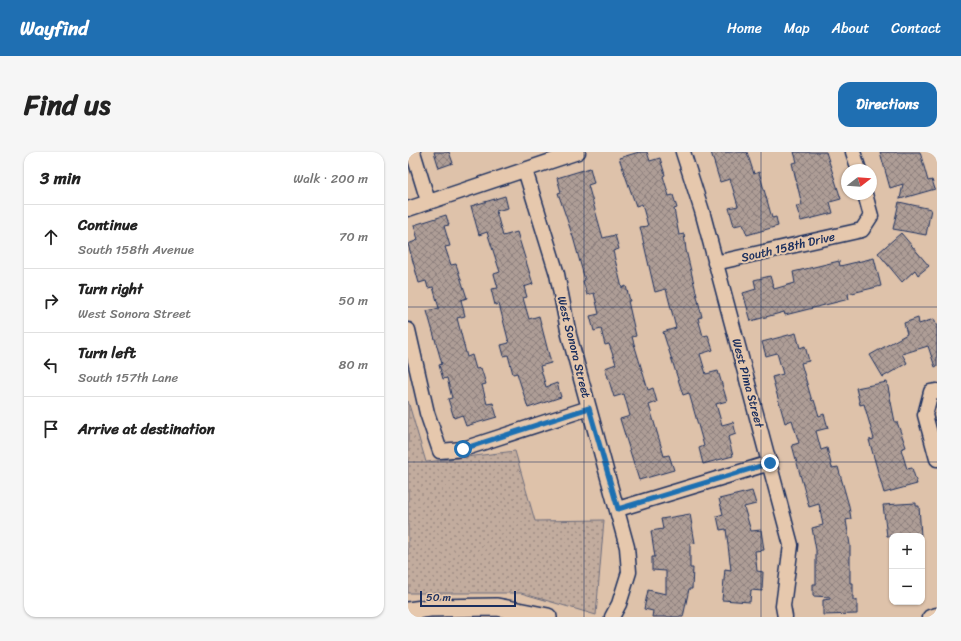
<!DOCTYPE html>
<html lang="en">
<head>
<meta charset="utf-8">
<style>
  :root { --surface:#fff; --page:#f6f6f6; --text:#222; --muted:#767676; --line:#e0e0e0; --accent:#1f6fb2 }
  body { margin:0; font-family:Sriracha,sans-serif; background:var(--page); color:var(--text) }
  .controls { position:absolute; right:12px; bottom:12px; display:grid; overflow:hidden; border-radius:8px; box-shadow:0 1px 3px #0004 }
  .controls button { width:36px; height:36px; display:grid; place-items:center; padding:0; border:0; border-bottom:1px solid var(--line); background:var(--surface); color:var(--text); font:20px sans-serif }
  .compass { position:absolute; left:433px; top:12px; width:36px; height:36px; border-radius:50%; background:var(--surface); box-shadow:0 1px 3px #0004; rotate:73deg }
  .scale { position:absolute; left:12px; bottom:10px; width:96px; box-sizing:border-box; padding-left:4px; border:2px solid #1b2f5e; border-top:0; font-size:11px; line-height:14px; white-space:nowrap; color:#1b2f5e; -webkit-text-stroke:3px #e6c8ad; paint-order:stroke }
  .stop { position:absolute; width:12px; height:12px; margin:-9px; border:3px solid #1f6fb2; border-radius:50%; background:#fff }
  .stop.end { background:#1f6fb2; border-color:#fff; box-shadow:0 1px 4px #0008 }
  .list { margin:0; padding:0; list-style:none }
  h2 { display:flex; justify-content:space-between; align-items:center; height:52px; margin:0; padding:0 16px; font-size:17px }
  h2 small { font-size:13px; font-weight:400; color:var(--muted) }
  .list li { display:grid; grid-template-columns:26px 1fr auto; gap:12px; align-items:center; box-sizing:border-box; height:64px; padding:0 16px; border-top:1px solid var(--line) }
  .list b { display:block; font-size:15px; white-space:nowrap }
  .list p { margin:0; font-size:13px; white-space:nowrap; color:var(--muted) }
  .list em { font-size:13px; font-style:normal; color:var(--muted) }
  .icon { flex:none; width:22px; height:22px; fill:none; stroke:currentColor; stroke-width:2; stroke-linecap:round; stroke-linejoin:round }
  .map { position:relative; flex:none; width:529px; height:465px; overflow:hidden; border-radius:12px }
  header { display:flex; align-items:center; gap:24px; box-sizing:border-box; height:56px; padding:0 20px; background:var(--accent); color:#fff }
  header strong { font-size:19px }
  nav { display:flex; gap:22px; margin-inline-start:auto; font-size:14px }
  .intro { display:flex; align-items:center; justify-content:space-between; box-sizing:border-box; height:96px; padding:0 24px }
  h1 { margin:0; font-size:28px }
  .button { padding:10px 18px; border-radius:12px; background:var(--accent); color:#fff; font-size:14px; font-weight:700 }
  main { display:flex; gap:24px; padding:0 24px }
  aside { flex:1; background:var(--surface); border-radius:12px; box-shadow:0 1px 3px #0004 }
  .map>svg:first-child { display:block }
  .park { fill:url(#park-dots); stroke:#6e6e7e }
  .building { fill:url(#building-cross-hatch); stroke:#1b2f5e }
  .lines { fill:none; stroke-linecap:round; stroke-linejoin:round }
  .minor-casing { stroke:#1b2f5e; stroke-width:17 }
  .tertiary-casing { stroke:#1b2f5e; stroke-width:20 }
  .minor { stroke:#e6c8ad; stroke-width:14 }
  .tertiary { stroke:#e6c8ad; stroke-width:17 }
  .route { stroke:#1f6fb2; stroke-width:5 }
  .grid { fill:none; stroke:#1b2f5e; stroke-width:1; stroke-opacity:0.55 }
  .labels { text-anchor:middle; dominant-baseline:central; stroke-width:4; stroke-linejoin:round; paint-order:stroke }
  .street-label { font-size:12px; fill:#1b2f5e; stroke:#e6c8ad }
</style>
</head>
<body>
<header>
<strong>Wayfind</strong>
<nav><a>Home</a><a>Map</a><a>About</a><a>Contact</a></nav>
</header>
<div class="intro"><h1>Find us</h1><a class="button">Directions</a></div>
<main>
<aside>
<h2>3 min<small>Walk · 200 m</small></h2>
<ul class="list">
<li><svg class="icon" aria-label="ahead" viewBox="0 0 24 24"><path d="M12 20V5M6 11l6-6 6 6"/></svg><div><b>Continue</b><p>South 158th Avenue</p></div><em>70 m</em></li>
<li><svg class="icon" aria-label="right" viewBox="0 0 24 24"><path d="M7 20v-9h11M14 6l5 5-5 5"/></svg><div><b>Turn right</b><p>West Sonora Street</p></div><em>50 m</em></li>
<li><svg class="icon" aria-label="left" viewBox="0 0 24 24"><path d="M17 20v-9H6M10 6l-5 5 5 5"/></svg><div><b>Turn left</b><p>South 157th Lane</p></div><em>80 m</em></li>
<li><svg class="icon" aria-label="arrive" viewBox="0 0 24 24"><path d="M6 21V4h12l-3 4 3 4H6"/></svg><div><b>Arrive at destination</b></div></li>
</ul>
</aside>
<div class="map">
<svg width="529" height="465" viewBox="0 0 529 465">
  <defs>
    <pattern id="park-dots" width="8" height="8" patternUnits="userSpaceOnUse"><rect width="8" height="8" fill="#c2ac9e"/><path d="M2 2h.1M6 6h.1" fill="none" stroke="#9d8c84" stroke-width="1.8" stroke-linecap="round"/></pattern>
    <pattern id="building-cross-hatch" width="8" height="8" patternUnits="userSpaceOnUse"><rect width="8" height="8" fill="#ae9d96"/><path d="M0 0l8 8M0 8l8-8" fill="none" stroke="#8d807e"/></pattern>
  </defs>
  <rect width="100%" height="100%" fill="#dec2aa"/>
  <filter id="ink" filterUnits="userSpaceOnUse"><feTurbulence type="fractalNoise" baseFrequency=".025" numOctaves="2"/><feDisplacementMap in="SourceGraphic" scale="8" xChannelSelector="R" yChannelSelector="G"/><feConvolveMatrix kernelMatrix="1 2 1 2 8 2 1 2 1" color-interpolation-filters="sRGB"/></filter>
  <g filter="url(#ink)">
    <path class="park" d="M0,249L18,310L107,299L127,369L196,368L188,463L113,441H0Z"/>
    <path class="building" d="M26,0H41L45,11L31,16Z
      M231,0H239L242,9L252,6L257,23L255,24L261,44L265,43L269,56L266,57L271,83L276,82L278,98L294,165L290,166L295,184L300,183L305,198L292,202L298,222L310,219L319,249L308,252L314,273L325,270L328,282L320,285L325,304L295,312L291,296L296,294L281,241L275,243L255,180L268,176L258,137L247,140L232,75L240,74L234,52L228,54L211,6Z
      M303,0H339L346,22L351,20L364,66L368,65L370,74L339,83L335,72L326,74L321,56L330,54L322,27L312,30Z
      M386,0H418L433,47L422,50L425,61L393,69L388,54L394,53L384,11L389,10Z
      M472,0H512L520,29L524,28L527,37L492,47L495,32L482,36Z
      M182,16L186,31L180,33L195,86L207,83L211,97L205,99L214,136L218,134L222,149H220L228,184L224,185L240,238L245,236L249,250L241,253L256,304L261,303L266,318L231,328L212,267L222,264L216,242L206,245L197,216L208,212L201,192L197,193L193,177L186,179L182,164L191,162L186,141L179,143L175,129L177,128L165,85L150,41L153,40L149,26Z
      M97,44L100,56L88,59L95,84L109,80L125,132L116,135L119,145L115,146L121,167L131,164L143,211L132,214L138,235L149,231L153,245L120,256L109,221L105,222L100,203L96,204L93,193L101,191L91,152L87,153L83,137L90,136L86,122L92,120L79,80L71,83L63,54Z
      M491,50L523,57L518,83L485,77Z
      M38,63L41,73L36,74L42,94L37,95L43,113L48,112L59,146L53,148L57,164L49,166L59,205L64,203L68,217L73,216L78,232L74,233L79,252L85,251L89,265L58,274L54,263L46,266L40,247L44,246L39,226L35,227L31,213L34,212L19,159L31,156L25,135L20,136L18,129L11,131L0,92L10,88L6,73Z
      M493,81L521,114L510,123L507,118L494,130L470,101Z
      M466,106L473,134L440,142L441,147L377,163L376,160L343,169L335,141L348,137L346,128L362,124L366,137L387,131L385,120L431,109L432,114Z
      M510,166L511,172L526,167L529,175V214L527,215L520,194L494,202L499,211L475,225L462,203L499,182L496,171Z
      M388,181L392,196L397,194L401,209L393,211L404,249L406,248L411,264L416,262L420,276L408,279L413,298L419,296L424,316L430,315L441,354L443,367L438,368L442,393V431H445V448H449V462L415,463V448L422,447V445L405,444V432H408V398L404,376L415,373L411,352L401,355L384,293L391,291L384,268L377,271L364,225L375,222L369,201L358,204L354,190Z
      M479,230L487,270H489L498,295L493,297L499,317L504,316L509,332L476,341L461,288L466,287L456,252L452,253L448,236Z
      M344,339L348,352L336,355L343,379L353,378L356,398L347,399L349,419L355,420L354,439L343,438L342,450L314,448L317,417L323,418L318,377L312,378L309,364L315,362L311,347Z
      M508,351V354H511L513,384H479L475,353Z
      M282,362L287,391L282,392V416H285L284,437H281L275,465H244L245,459L236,457L240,438L258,442V419L244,418V405H247L243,379L255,377L253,367Z"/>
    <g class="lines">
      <defs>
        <path id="minor" d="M5,0L20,49
          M275,0L294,59L383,393L375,454L377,465
          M445,0L451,18
          M117,18L149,122L161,183L219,395L221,420L211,452L204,465
          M0,57L170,0
          M307,111L454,78L463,64L457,42
          M0,178L19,261L32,299L55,297L181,256
          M529,239L523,240L517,263L529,307
          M210,357L362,311
          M522,465L529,463"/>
        <path id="tertiary" d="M0,459L22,456L89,455L140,465"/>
      </defs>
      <use href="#minor" class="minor-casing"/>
      <use href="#tertiary" class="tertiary-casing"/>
      <use href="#minor" class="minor"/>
      <use href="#tertiary" class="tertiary"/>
    </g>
  </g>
  <g class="lines" filter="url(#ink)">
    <path class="route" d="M55,297L181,256L210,357L362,311"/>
  </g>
  <path class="grid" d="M176,0V465M353,0V465M0,155H529M0,310H529"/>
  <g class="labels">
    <g class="street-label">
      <text transform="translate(380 95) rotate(-13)">South 158th Drive</text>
      <text transform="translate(166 195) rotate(76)">West Sonora Street</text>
      <text transform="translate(340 231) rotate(75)">West Pima Street</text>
    </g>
  </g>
</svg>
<div class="controls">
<button>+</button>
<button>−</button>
</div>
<svg class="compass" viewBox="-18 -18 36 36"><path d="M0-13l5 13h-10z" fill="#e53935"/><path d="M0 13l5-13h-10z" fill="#767676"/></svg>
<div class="scale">50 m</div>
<div class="stop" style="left:55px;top:297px"></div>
<div class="stop end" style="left:362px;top:311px"></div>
</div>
</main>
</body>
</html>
